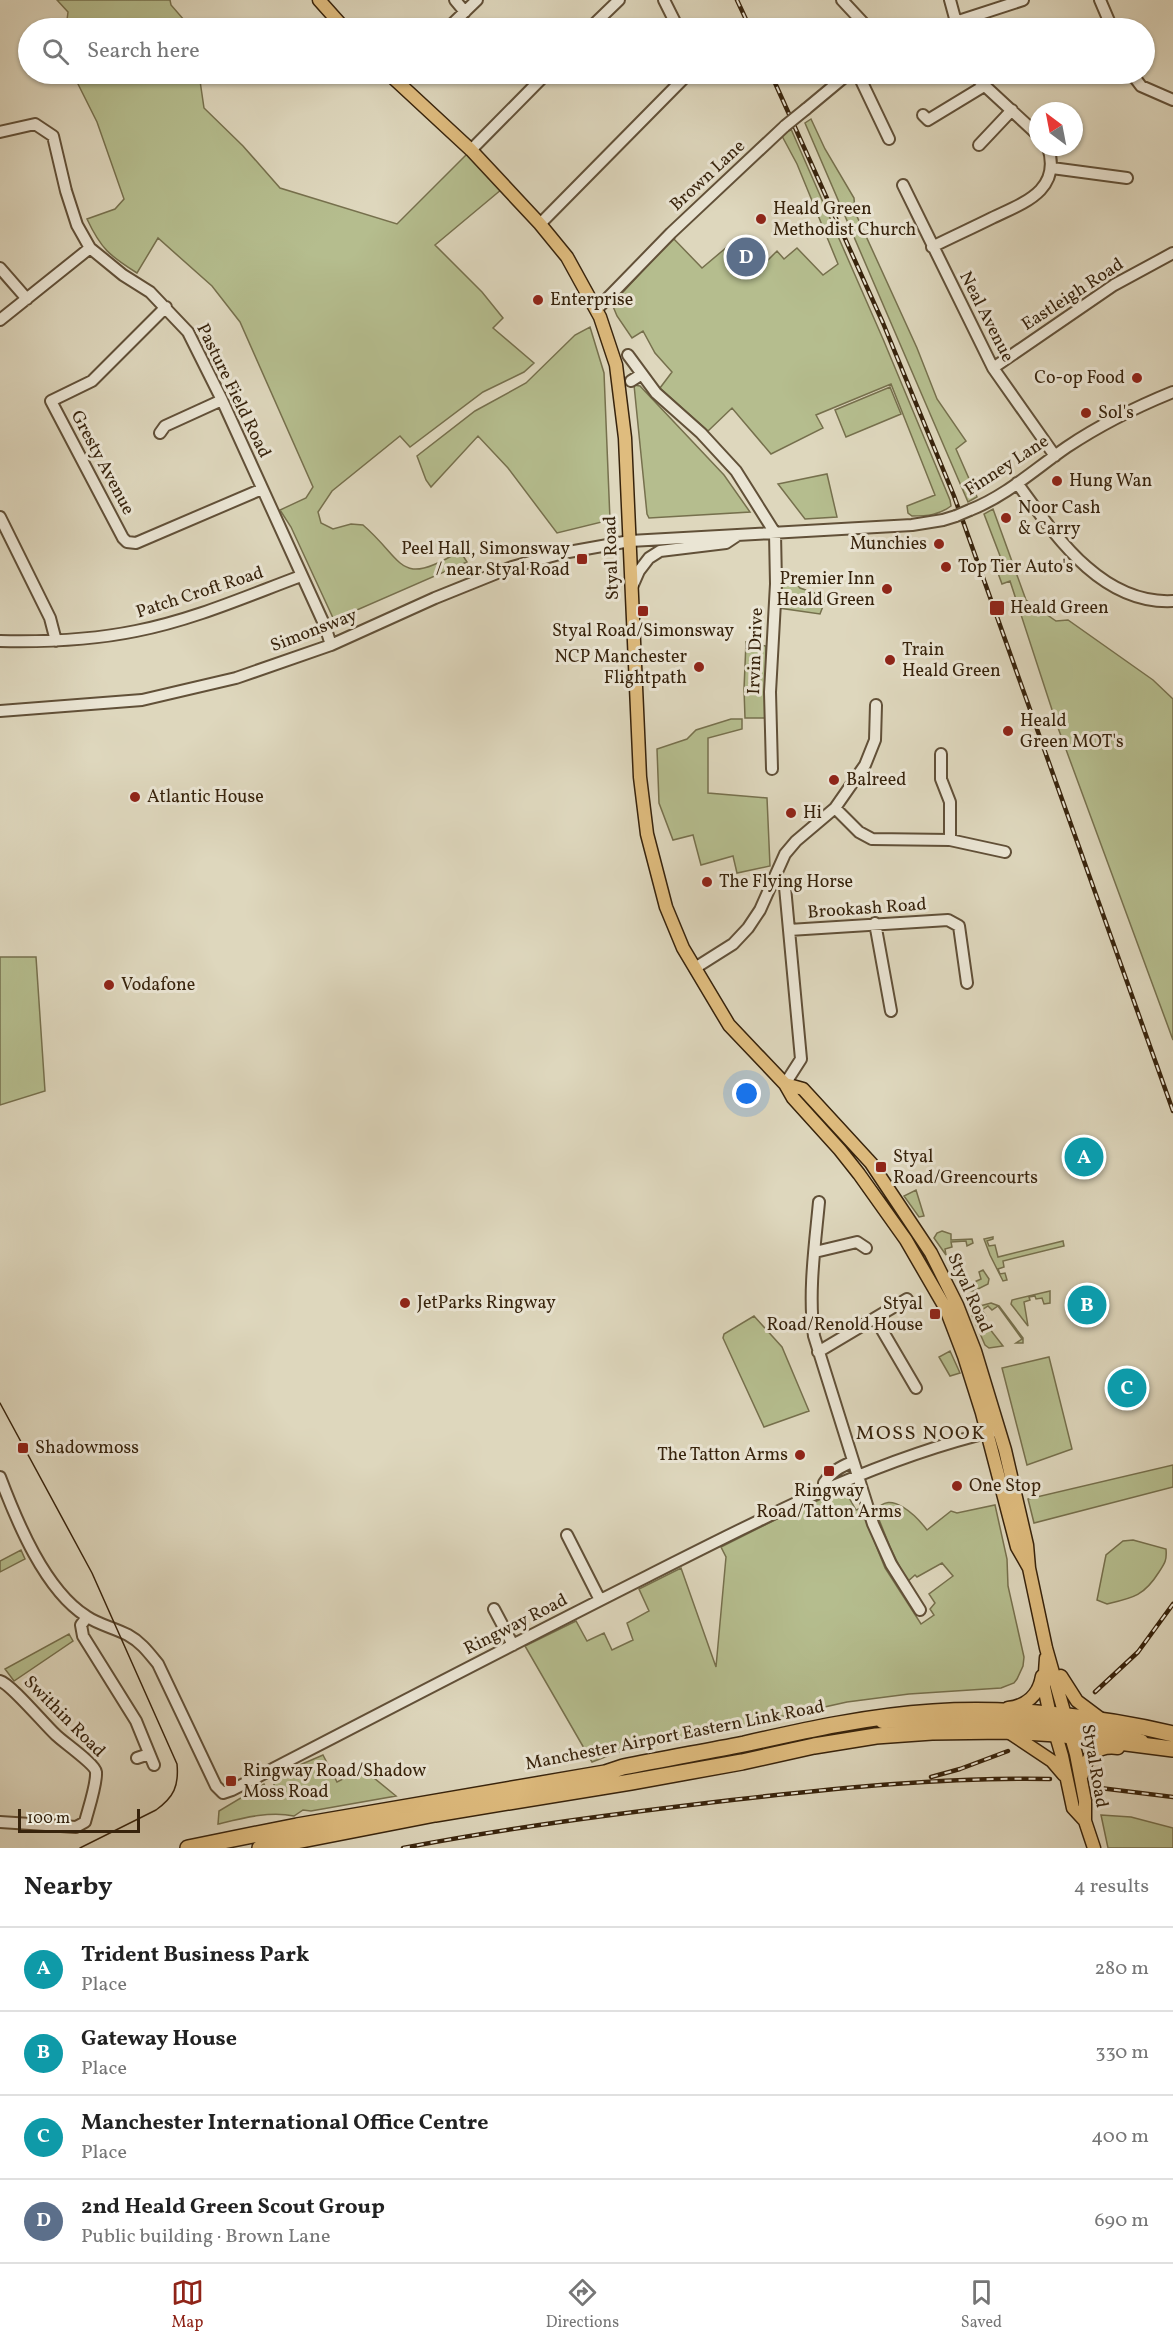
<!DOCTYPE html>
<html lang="en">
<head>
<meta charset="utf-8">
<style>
  :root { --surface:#fff; --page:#f6f6f6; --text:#222; --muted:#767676; --line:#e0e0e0; --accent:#8f2418 }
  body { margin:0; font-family:Vollkorn,serif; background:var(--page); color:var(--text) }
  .compass { position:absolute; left:1029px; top:102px; width:54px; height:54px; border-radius:50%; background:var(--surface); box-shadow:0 2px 4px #0004; rotate:328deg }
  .scale { position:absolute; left:18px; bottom:15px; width:122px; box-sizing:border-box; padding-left:6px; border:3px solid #37230c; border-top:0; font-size:16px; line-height:21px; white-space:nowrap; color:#37230c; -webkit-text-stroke:4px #eae5d4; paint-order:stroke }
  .you { position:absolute; left:747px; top:1094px; width:21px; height:21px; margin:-15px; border:4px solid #fff; border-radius:50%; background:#1a73e8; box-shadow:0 0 0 9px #1a73e833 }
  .badge { display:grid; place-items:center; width:39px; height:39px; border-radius:50%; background:var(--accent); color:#fff; font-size:20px; font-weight:700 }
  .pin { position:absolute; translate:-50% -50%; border:3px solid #fff; box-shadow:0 2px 6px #0006 }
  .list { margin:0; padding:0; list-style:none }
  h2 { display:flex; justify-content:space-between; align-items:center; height:78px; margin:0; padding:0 24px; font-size:26px }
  h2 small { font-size:20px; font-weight:400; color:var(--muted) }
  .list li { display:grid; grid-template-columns:39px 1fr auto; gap:18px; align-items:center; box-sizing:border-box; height:84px; padding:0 24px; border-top:2px solid var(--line) }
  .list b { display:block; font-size:22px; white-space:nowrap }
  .list p { margin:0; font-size:20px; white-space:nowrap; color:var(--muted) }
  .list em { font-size:20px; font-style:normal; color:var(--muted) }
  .icon { flex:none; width:33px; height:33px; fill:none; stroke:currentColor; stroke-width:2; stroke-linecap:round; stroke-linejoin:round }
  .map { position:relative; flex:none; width:1173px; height:1848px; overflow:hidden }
  .search { position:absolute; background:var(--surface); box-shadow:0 2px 4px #0004; left:18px; right:18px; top:18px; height:66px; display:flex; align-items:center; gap:15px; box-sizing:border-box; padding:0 21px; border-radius:33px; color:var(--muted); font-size:22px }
  .sheet { height:414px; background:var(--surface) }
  nav { display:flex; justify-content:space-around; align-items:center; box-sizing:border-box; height:84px; border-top:2px solid var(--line); background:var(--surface); font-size:16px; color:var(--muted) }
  nav a { display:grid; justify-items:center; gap:3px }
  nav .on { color:var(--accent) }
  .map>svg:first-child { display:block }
  .green { fill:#b5bd8e; stroke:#76704d; stroke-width:1.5 }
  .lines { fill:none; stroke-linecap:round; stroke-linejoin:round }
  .minor-casing { stroke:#615038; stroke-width:14 }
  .major-casing { stroke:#37230c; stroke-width:15 }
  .highway-casing { stroke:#37230c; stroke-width:18 }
  .minor { stroke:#eae5d4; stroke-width:10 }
  .major { stroke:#dfbc7e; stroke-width:12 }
  .highway { stroke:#dfbc7e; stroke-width:15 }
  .tram { stroke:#37230c; stroke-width:1.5 }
  .rail-casing { stroke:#37230c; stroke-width:4.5 }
  .rail { stroke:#eae5d4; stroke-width:2; stroke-dasharray:7; stroke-linecap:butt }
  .minor-bridge-casing { stroke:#615038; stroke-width:14; stroke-linecap:butt }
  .minor-bridge { stroke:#eae5d4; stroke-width:10 }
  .poi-dot { fill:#8f2418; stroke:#eae5d4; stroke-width:2 }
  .labels { text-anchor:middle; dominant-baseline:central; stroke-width:6; stroke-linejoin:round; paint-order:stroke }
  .street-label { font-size:18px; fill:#37230c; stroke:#eae5d4 }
  .poi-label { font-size:18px; fill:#37230c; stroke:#eae5d4; text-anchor:start }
  .neighbourhood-label { font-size:20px; letter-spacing:1.5px; fill:#37230c; stroke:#eae5d4 }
</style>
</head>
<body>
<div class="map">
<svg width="1173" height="1848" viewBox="0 0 1173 1848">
  <rect width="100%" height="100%" fill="#ded7bd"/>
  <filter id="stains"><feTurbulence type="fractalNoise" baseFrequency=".00333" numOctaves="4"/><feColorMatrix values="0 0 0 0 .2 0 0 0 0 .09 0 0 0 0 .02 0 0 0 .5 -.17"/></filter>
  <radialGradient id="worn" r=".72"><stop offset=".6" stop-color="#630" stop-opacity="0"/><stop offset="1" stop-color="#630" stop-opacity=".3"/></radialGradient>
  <path class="green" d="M57,0H170L171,5L191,28H66L68,12Z
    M73,74H199L204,108L243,146L280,188L397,224L467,154L502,189L435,245L482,292L503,318L493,328L534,363L524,372L483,392L410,447L400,436L332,491L318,512L321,523L333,529L351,524L363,525C405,561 398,589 460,551L467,562L334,620L291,527L280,510L306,498L313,487L240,322L212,286L158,238L137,273C110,256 101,249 87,219L115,209L124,199L97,122Z
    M811,119L825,149L854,198L855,212L917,348L937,399L966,441L956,449L977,497L968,502L805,123Z
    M791,129L883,339L950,500L951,506C939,515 927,516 912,516L908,513L907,506L935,495L891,384L816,415L823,428L771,454L732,408L708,431L660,388L672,372L655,353L643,331L632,338L617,316L612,304L673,238L702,268L727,247L754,274L777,251L784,259L797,248L823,275L838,264L797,164L782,136Z
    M590,327L604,373L610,520L557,533L508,468L478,436L431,487L426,480L417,456L475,411L526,383L575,335Z
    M634,385L640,386L724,475L750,512L649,518L647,514Z
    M890,387L901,414L846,437L835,410Z
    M827,474L837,517L805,519L778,484Z
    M993,509L1026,600L1056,621L1068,620L1153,680L1173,699V1040L1057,725L1010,581L1002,584L995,565L1002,561L984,514Z
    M785,573L791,577L800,588L824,596L825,601L820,614L779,608L783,574Z
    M746,642L766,646V718H745L744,689Z
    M731,719H742V729L708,738V793L767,798L770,866L737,873L733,856L701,865L693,835L673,840L659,803L657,749L687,739L696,730Z
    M0,957H36L45,1091L0,1105Z
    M916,1190L924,1216L919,1217L904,1196Z
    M942,1231L951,1234V1240L972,1239L973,1243L967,1246L966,1241L951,1242L952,1247L945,1249L946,1255L934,1238L937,1233Z
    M993,1237V1239L987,1241L989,1246L995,1245L998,1257L1063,1241L1064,1246L1003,1261L1004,1267L998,1269L1000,1274L1005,1273L1007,1280L1003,1281L990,1255L984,1239Z
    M983,1270L989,1279L988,1284L974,1291L962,1290L959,1284L966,1280L968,1285L981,1279L979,1272Z
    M1050,1291V1303L1044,1304L1042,1298L1036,1299L1035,1296L1029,1297L1030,1300L1024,1302L1028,1326L1011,1304L1012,1300Z
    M991,1303L999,1306L1023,1338V1343H1016L1022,1339L998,1306L992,1310L988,1306L982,1310L986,1316L982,1319L1003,1346L989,1348L985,1345L972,1315L980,1306Z
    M754,1316L782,1347L809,1411L764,1427L723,1338L724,1334Z
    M950,1351L960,1373L950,1376L939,1357Z
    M1049,1357L1072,1449L1027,1465L1002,1368Z
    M1173,1465V1487L1034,1523L1028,1499Z
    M844,1489L856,1510L861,1508L885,1568L921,1624L934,1615L930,1609L935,1603L929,1594L953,1576L942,1563L917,1577L915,1575L907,1582L890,1547L876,1512C889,1487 918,1518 927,1530L951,1511L957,1513L995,1505L1007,1559L1008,1586L1024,1657L1023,1666L1017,1679L1014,1683L1001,1688L909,1694L847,1702L757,1722L720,1733L618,1752L592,1762L525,1646L576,1621L587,1641L604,1633L612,1650L633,1640L627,1623L649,1611L639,1589L681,1568L716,1667L726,1557L721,1547L785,1515Z
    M1133,1540L1166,1549C1167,1560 1165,1563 1159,1572C1144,1596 1133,1598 1107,1604L1097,1600L1106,1555L1123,1541Z
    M21,1550L25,1559L0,1572V1561Z
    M69,1634L73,1641L14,1681L5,1669Z
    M323,1755L337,1782L363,1769L396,1796L311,1811L303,1810L294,1816C269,1811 243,1818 218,1824L219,1811L264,1784L266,1788L274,1786V1776Z
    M1101,1815L1131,1817L1173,1828V1848H1108Z"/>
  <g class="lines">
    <defs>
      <path id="minor" d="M455,0L465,12
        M664,0L678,28
        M842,0L868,28
        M950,0L956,22
        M1100,0L1112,28
        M448,28L477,0
        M590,28L619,0
        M937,28L1023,0
        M858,74L889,139
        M972,74L1038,135
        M1132,74L1141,86L1173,100
        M806,109L848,74
        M923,115L928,120L984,86
        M0,132L35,124L53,136L66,191L77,225L90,248L123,275L150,292L188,332L222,400L325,626L331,645
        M979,145L1012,110
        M471,150L546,74
        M1052,168L1127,178
        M903,185L993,368L1055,456
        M540,224L688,74
        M932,247C952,237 972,228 992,218C1023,203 1062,191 1048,147
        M0,268L27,299
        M166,307L92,381L51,401L123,538L127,542L136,543L262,489
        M597,309L671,233L785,126
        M0,320L90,248
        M628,355L642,374L631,381
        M993,368L1114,285L1173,253
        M642,374L656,393L701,433L736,471L775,533L776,584L770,692L772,769
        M160,433L165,426L222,400
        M1017,483C1055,535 1101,605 1173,601
        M970,510C1006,496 1035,469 1067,447C1100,425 1136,407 1173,392
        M0,517L50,618L56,641
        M632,587L639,571L649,558L660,551L726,543L738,535
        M0,641C45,642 92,640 136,631C193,620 247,596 301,576
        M0,711L142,700L236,678L331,645L435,598L512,567L563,553L630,541L912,525L943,520L956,516
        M941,754V779L950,802V840
        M835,808L859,832L872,839L950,840L1005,852
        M785,887L801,1059L785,1084
        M875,923L891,1011
        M789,930L948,920L959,926L967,983
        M695,968L733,944L748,928L760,910L785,854L796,841L835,808L865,765L875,740L876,705
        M819,1202C815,1245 808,1293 814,1336L873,1524L891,1564L920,1610
        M815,1252L857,1242L866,1248
        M875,1318L916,1388
        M818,1352L907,1299
        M0,1477C17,1522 45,1590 86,1616C99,1625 115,1628 128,1635C141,1642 149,1653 158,1664L216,1786L223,1793L232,1790C371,1718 509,1646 648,1576C761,1519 872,1460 995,1431
        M825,1490L824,1483C831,1472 840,1467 852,1462
        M567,1535L600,1600
        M494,1609L513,1645
        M87,1617L81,1625L83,1636L136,1721L154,1765
        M0,1681C11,1684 44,1724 56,1735C63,1742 95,1764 96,1772C97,1784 88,1810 85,1822L76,1827L0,1822
        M137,1758L149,1754"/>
      <path id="major" d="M319,0L344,28
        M389,74L471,150L540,224L567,257L600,317L616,365L625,438L640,777L647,834L666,907L683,948L729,1025L785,1084L793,1098L840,1150L859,1174L906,1240L946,1309L964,1356L982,1413L1017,1547L1029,1568
        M785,1084L803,1089L871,1163L931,1253L957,1305L975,1351L1005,1450L1027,1545L1029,1568L1046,1648L1076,1754L1085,1801V1821L1094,1848
        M1046,1658L1044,1687L1050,1715L1062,1756L1073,1808L1085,1821
        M1061,1676L1077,1701L1101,1719
        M1008,1708C1026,1706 1039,1695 1042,1676
        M882,1722L1029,1721L1059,1726L1071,1736
        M1063,1725L1128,1736L1142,1741
        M1007,1731L1052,1761L1064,1775
        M1082,1775C1086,1756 1098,1745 1118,1748"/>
      <path id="highway" d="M188,1848L297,1826L605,1773L623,1767C663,1759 703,1752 744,1744C806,1730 869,1716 933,1712C1008,1707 1100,1716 1173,1734
        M260,1848L435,1814L631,1782L742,1762L814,1746L876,1736L932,1732L1006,1731L1056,1734L1173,1749"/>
    </defs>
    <use href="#minor" class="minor-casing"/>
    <use href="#major" class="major-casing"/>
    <use href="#highway" class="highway-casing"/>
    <use href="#minor" class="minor"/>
    <use href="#major" class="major"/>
    <use href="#highway" class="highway"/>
    <path class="tram" d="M0,1403L92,1573L177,1764C179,1786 174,1797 156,1810L80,1848"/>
    <defs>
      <path id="rail" d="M737,0L750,28
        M771,74L883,323L954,496L1173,1111
        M1095,1692L1138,1652L1173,1604
        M931,1777L960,1769L1008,1751
        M1100,1788L1173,1797
        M403,1848C512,1827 622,1813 732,1800C837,1788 944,1777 1050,1779"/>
    </defs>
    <use href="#rail" class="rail-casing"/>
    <use href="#rail" class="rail"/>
    <defs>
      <path id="minor-bridge" d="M785,126L806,109
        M956,516L970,510"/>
    </defs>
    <use href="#minor-bridge" class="minor-bridge-casing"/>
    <use href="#minor-bridge" class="minor-bridge"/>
  </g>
  <g class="poi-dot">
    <circle cx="761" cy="219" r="6"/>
    <circle cx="538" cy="300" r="6"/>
    <circle cx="1137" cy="378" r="6"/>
    <circle cx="1086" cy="413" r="6"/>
    <circle cx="1057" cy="481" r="6"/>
    <circle cx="1006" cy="518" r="6"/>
    <circle cx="939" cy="544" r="6"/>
    <rect x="576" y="553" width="12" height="12" rx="3"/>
    <circle cx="946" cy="567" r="6"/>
    <circle cx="887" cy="589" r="6"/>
    <rect x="989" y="600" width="16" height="16" rx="3"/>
    <rect x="637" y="605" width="12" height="12" rx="3"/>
    <circle cx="890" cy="660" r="6"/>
    <circle cx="699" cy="667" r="6"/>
    <circle cx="1008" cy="731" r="6"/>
    <circle cx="834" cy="780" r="6"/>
    <circle cx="135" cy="797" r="6"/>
    <circle cx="791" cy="813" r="6"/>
    <circle cx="707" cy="882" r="6"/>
    <circle cx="109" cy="985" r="6"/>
    <rect x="875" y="1161" width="12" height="12" rx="3"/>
    <circle cx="405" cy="1303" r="6"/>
    <rect x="929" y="1308" width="12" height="12" rx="3"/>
    <rect x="17" y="1442" width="12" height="12" rx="3"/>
    <circle cx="800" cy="1455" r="6"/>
    <rect x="823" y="1465" width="12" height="12" rx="3"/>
    <circle cx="957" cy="1486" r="6"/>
    <rect x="225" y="1775" width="12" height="12" rx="3"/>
  </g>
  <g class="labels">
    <g class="street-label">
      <text transform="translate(708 176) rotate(-43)">Brown Lane</text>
      <text transform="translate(1073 295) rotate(-33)">Eastleigh Road</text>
      <text transform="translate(986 317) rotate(63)">Neal Avenue</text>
      <text transform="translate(233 391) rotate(64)">Pasture Field Road</text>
      <text transform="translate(102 463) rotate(62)">Gresty Avenue</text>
      <text transform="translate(1007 466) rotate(-33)">Finney Lane</text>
      <text transform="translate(612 558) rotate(-92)">Styal Road</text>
      <text transform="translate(200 593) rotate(-18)">Patch Croft Road</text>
      <text transform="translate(314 631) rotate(-21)">Simonsway</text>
      <text transform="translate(756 651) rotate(-88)">Irvin Drive</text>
      <text transform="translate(867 909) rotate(-4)">Brookash Road</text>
      <text transform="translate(969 1293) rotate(66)">Styal Road</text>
      <text transform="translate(516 1625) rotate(-27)">Ringway Road</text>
      <text transform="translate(64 1717) rotate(45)">Swithin Road</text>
      <text transform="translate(675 1736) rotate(-11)">Manchester Airport Eastern Link Road</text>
      <text transform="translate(1094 1766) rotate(80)">Styal Road</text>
    </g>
    <g class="poi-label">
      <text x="773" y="209">Heald Green<tspan x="773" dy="21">Methodist Church</tspan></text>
      <text x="550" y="300">Enterprise</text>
      <text x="1125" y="378" text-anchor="end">Co-op Food</text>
      <text x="1098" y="413">Sol's</text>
      <text x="1069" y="481">Hung Wan</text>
      <text x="1018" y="508">Noor Cash<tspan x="1018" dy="21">&amp; Carry</tspan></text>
      <text x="927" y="544" text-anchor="end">Munchies</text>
      <text x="570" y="549" text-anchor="end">Peel Hall, Simonsway<tspan x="570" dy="21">/ near Styal Road</tspan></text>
      <text x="958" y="567">Top Tier Auto's</text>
      <text x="875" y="579" text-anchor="end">Premier Inn<tspan x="875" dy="21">Heald Green</tspan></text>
      <text x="1010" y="608">Heald Green</text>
      <text x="643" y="631" text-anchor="middle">Styal Road/Simonsway</text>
      <text x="902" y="650">Train<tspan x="902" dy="21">Heald Green</tspan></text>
      <text x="687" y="657" text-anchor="end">NCP Manchester<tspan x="687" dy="21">Flightpath</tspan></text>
      <text x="1020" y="721">Heald<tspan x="1020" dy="21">Green MOT's</tspan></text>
      <text x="846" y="780">Balreed</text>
      <text x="147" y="797">Atlantic House</text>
      <text x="803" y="813">Hi</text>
      <text x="719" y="882">The Flying Horse</text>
      <text x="121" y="985">Vodafone</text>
      <text x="893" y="1157">Styal<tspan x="893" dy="21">Road/Greencourts</tspan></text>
      <text x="417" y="1303">JetParks Ringway</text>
      <text x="923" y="1304" text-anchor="end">Styal<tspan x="923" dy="21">Road/Renold House</tspan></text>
      <text x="35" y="1448">Shadowmoss</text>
      <text x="788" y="1455" text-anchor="end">The Tatton Arms</text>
      <text x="969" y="1486">One Stop</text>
      <text x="829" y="1491" text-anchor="middle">Ringway<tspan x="829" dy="21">Road/Tatton Arms</tspan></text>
      <text x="243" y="1771">Ringway Road/Shadow<tspan x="243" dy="21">Moss Road</tspan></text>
    </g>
    <g class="neighbourhood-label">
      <text x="921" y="1434">MOSS NOOK</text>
    </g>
  </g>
  <rect width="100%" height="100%" filter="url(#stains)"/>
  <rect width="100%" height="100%" fill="url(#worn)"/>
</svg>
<svg class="compass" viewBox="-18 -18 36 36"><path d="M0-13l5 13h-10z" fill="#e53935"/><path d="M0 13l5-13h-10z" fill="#767676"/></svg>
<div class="scale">100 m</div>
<div class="you"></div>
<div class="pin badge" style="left:1084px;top:1157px;background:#0f9aa8">A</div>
<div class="pin badge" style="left:1087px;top:1305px;background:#0f9aa8">B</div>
<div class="pin badge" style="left:1127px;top:1388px;background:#0f9aa8">C</div>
<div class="pin badge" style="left:746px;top:257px;background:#5c6f8a">D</div>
<div class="search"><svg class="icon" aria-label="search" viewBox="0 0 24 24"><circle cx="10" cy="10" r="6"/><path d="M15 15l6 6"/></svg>Search here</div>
</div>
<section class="sheet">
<h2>Nearby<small>4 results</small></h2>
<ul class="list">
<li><span class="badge" style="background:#0f9aa8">A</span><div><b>Trident Business Park</b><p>Place</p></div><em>280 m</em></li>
<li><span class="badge" style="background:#0f9aa8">B</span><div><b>Gateway House</b><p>Place</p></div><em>330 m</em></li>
<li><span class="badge" style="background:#0f9aa8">C</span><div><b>Manchester International Office Centre</b><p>Place</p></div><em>400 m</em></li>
<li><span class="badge" style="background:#5c6f8a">D</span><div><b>2nd Heald Green Scout Group</b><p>Public building · Brown Lane</p></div><em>690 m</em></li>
</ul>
</section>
<nav>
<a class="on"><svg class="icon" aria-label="map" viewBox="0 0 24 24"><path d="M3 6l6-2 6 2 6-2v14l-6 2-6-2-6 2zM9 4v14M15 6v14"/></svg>Map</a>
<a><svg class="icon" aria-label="directions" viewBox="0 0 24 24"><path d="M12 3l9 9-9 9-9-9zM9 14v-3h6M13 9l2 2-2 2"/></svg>Directions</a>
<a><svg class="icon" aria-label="saved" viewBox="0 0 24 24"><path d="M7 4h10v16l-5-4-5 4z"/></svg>Saved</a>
</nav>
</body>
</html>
